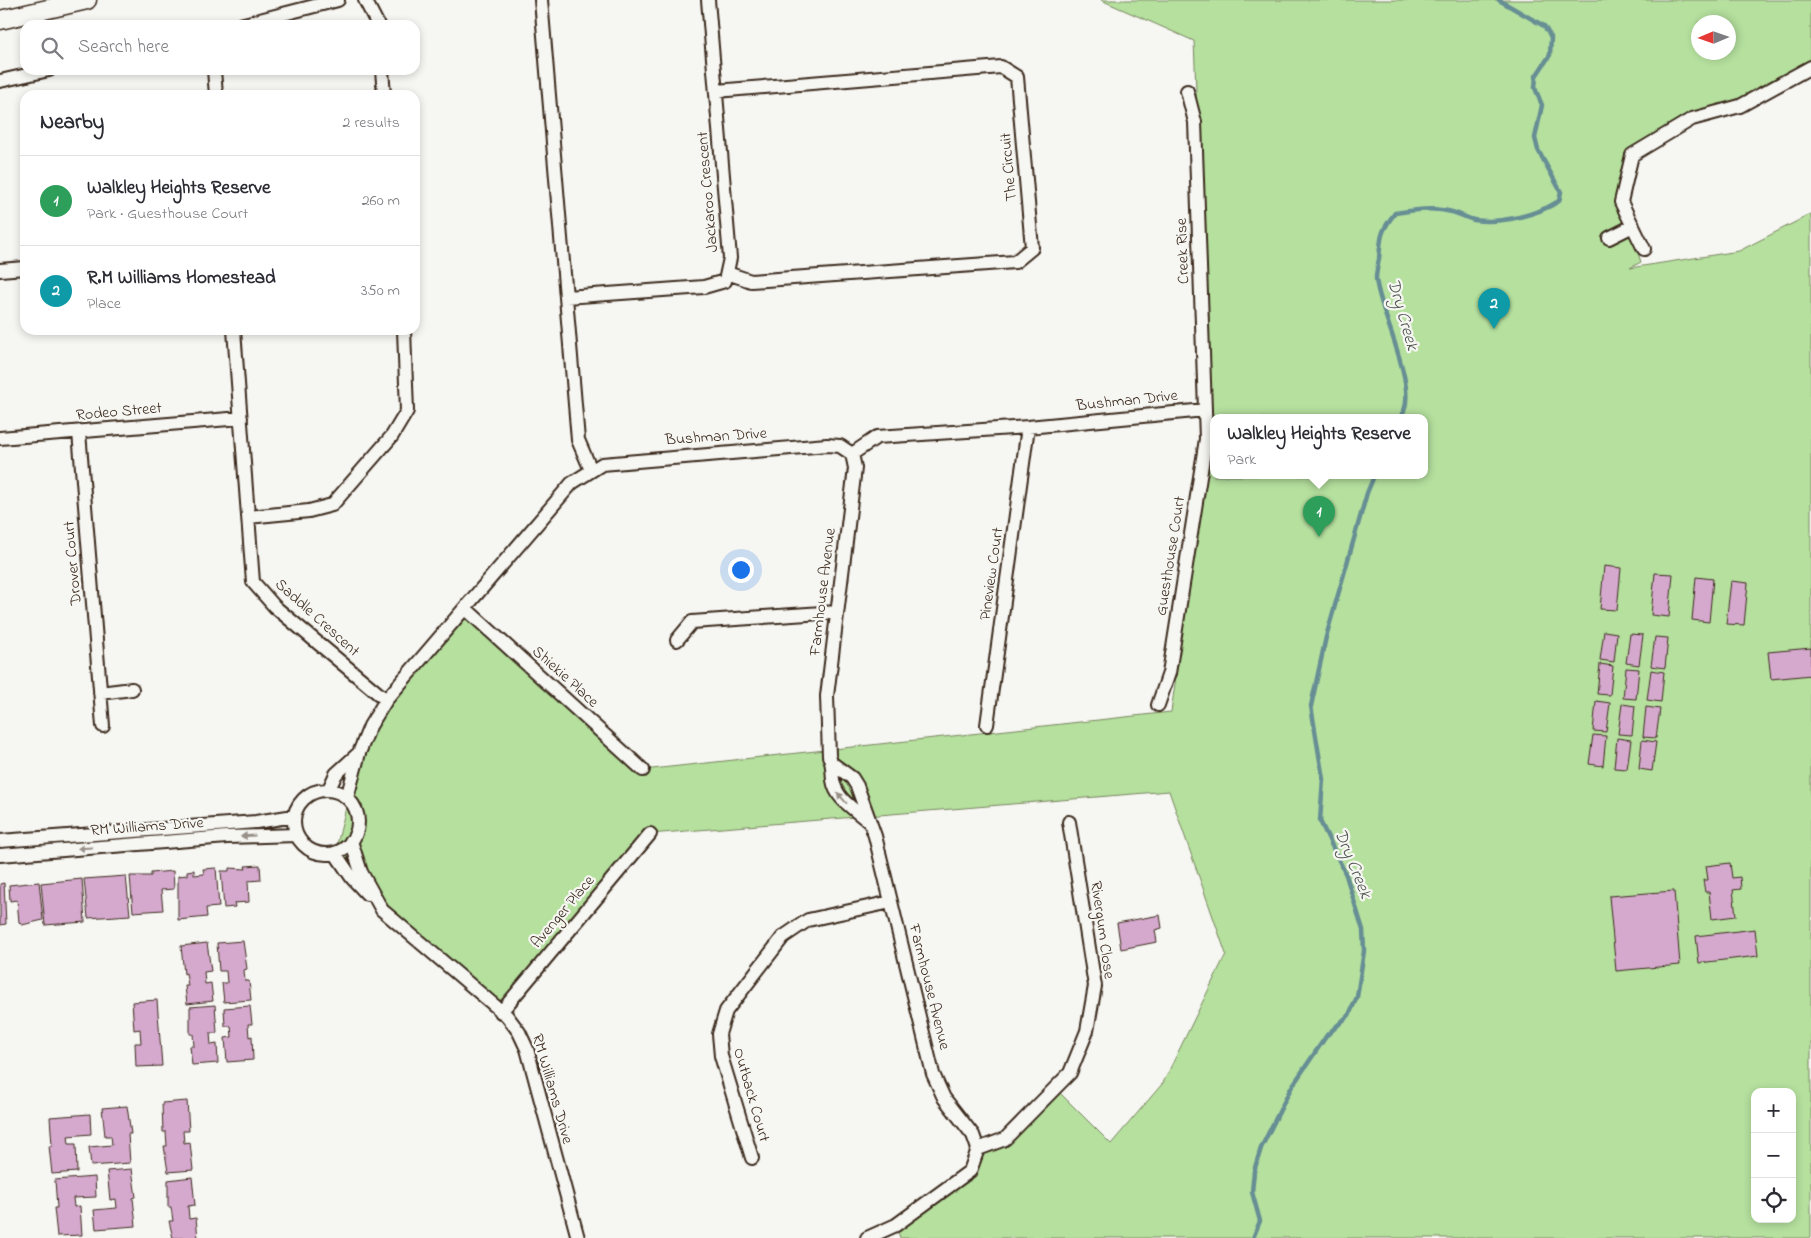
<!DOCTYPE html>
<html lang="en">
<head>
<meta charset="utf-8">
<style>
  :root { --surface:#fff; --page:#f2f2f3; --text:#2b2b33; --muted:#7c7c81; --line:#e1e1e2; --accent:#2563eb }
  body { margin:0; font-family:"Indie Flower",sans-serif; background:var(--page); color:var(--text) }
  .controls { position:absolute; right:15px; bottom:15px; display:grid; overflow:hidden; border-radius:10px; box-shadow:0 2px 8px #0003 }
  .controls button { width:45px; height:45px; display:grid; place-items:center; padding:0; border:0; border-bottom:1px solid var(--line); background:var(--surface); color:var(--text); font:25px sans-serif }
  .compass { position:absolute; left:1691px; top:15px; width:45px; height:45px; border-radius:50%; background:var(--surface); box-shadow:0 2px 8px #0003; rotate:268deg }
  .you { position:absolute; left:740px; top:569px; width:18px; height:18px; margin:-12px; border:4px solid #fff; border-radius:50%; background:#1a73e8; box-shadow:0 0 0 8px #1a73e833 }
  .badge { display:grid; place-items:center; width:32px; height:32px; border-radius:50%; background:var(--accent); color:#fff; font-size:16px; font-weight:700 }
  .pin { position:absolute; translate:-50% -41px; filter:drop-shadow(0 1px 2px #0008) }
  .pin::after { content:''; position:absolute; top:26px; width:18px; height:15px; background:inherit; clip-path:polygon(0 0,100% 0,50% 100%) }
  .popup { position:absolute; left:1210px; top:414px; width:218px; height:65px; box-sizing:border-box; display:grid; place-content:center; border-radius:10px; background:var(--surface); filter:drop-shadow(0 1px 4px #0005); font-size:16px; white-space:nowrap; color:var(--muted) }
  .popup b { font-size:19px; color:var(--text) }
  .popup::after { content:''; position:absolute; left:50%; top:100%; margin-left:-10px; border:10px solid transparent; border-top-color:var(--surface) }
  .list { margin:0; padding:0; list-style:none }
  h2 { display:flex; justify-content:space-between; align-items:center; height:65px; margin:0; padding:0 20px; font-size:21px }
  h2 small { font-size:16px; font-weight:400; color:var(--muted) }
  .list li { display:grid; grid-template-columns:32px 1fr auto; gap:15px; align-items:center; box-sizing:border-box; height:90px; padding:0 20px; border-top:1px solid var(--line) }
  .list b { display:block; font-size:19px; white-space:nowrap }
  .list p { margin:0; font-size:16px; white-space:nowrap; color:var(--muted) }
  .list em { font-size:16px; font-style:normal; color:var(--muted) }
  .icon { flex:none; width:28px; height:28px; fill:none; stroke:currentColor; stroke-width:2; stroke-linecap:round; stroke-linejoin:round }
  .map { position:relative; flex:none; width:1811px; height:1238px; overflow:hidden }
  .search { position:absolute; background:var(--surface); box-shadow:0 2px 8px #0003; left:20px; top:20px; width:400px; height:55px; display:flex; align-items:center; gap:12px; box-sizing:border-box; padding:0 18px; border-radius:15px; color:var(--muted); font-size:19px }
  .panel { position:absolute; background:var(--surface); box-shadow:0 2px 8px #0003; left:20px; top:90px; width:400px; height:245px; border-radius:15px }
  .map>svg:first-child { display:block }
  .green { fill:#b5e09e; stroke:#78855e; fill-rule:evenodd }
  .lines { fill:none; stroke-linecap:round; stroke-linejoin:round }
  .stream { stroke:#668e94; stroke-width:4.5 }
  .building { fill:#d5a9cd; stroke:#3b2a1e }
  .minor-casing { stroke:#3b2a1e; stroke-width:16 }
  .secondary-casing { stroke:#3b2a1e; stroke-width:21 }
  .minor { stroke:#f6f6f2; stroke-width:12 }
  .secondary { stroke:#f6f6f2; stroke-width:18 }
  .oneway { fill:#989088 }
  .labels { text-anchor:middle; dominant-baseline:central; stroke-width:4.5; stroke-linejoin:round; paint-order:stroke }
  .street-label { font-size:16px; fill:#3b2a1e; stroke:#f6f6f2 }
  .water-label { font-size:18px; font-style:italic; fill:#4d544f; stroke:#f6f6f2 }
</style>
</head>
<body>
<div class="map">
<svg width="1811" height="1238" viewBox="0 0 1811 1238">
  <rect width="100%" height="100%" fill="#f6f6f2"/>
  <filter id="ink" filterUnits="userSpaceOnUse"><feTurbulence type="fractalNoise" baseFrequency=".02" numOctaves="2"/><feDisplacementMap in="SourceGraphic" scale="10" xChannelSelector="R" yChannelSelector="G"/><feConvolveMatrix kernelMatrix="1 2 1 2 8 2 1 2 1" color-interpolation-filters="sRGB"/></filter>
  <g filter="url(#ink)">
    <path class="green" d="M1101,0H1811V66L1632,155L1621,202L1641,262L1630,268L1739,251L1811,214V1238H900L896,1225L973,1161L1005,1139L1055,1088L1111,1144L1163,1083L1226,954L1169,791L650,834L507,1016L375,901L335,853L359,753L386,700L465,608L643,770L1171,712L1210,436L1194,41ZM1698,22H1728V52H1698ZM1214,418H1424V476H1214ZM1755,1092H1792V1219H1755Z"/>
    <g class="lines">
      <path class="stream" d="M1399,418C1424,395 1378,311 1376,278C1376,272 1378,265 1379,259C1381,236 1380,232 1395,213C1414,210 1433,207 1452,212C1460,214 1466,218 1474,220C1501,224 1537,215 1559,201L1561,192L1538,150L1535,138L1542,105L1535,88L1536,76L1550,55L1551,37L1544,26L1499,0
        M1253,1238L1260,1221L1252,1192L1254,1171L1261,1148L1291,1088L1327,1035L1349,1015L1357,997L1364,951L1363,930L1346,875L1320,821L1323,779L1311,706L1326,637L1367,493L1374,476"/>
    </g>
    <path class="building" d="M1604,566L1621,568L1617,610L1600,609Z
      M1655,573L1673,574L1669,617L1651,615Z
      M1696,577L1713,579L1709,622L1692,620Z
      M1731,581L1748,583L1744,625L1726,624Z
      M1604,631L1617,633L1614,662L1600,660Z
      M1630,634L1643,635L1639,665L1626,663Z
      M1655,637L1668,638L1665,668L1651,666Z
      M1811,648V675L1771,679L1768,652Z
      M1600,664L1613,666L1610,695L1597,694Z
      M1626,668L1639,669L1636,699L1623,698Z
      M1651,670L1664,672L1661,702L1647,700Z
      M1596,701L1610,703L1606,732L1593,731Z
      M1622,704L1635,706L1632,735L1618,734Z
      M1646,707L1660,709L1656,738L1643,737Z
      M1593,735L1606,736L1603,766L1589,764Z
      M1617,738L1631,740L1627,769L1614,768Z
      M1642,740L1656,742L1652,771L1639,769Z
      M1730,863L1732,878L1740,877L1741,889L1733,890L1736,916L1712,919L1709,892H1705L1703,880H1708L1706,866Z
      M260,865L261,880L248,881L249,902L234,903L235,907L224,908L221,871H229V868L246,869L245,866Z
      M216,868L219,907L206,908L207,917L178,920V876L187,875V871L194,870V875L204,874L203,869Z
      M173,871L174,889L161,890L163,910L133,912L130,876H151V873Z
      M126,876L130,915L88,918L84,879Z
      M82,879L85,922L45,925L41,883Z
      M39,882L43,920L22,925L19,922L17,900L10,901L9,885Z
      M4,883L6,924L0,925V884Z
      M1674,891L1680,965L1616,971L1609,896Z
      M1160,915L1162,928L1155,930L1157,942L1121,949L1117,923Z
      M1755,929L1758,956L1699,963L1696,936Z
      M243,941L247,969L244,970L245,981H249L251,1000L224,1002L222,983H227L226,971H219L217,943Z
      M207,943L211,971L204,972L205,984L211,983L213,1001L187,1004L185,986H188L186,973L184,974L181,946Z
      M157,1000L162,1066L136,1067L135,1043H141L140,1029L134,1030L132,1002Z
      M215,1005L217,1033H210L211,1045L217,1044L218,1063L192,1065L190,1046H194L193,1034H190V1007Z
      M250,1006L252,1024H248L249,1037L252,1036L253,1060L227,1062L225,1038L232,1037L231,1026H225L224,1008Z
      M187,1101L189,1131H183L184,1143L190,1142L193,1170L168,1172L164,1146H167L166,1132H163L162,1103Z
      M127,1106L131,1134H128L130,1163L91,1166L89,1147L112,1145L111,1136H105L102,1108Z
      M90,1114L91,1134L68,1136L69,1144H76L77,1172L52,1174L49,1146H52L50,1117Z
      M132,1169L136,1197L133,1198L136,1226L96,1229L94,1210L117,1208L116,1199L110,1200L107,1171Z
      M95,1177L96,1197L73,1198L74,1207L80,1206L82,1235L57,1236L54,1208H57L55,1180Z
      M192,1177L195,1205L188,1206L189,1219L196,1218L198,1238H173L169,1221H173L171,1207H168V1180Z"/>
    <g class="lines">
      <defs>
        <path id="minor" d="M365,0L378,25
          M541,0L578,440L591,470
          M240,25L338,0
          M214,70L216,95
          M382,70L384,95
          M0,81L49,70
          M716,91L1001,67L1017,77L1032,248L1015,262L751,281L727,273
          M1609,238L1633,226
          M1644,249L1621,202L1632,155L1692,119L1740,106L1811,67
          M0,270L25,268
          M566,297L704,287L725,281L730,258L708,0
          M234,330L253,582L275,607L386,700
          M79,432L103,726
          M0,438L241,418
          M852,454L855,468L827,696L829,756C833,764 832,771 833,780C836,800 855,809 869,822
          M248,517L309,511L332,505L392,436L407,411L404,330
          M465,608L643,770
          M677,640L692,622L837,612
          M100,693L132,689
          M1158,705L1169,673L1206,439L1195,122L1187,91
          M987,725L1028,427
          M833,764L852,778L857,786L875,836L933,1074L944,1098L973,1135L978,1149
          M329,789L336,774L359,753
          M294 822a32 32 0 1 1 64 0a32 32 0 1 1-64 0Z
          M347,798L359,753L370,726L386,700L572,483L602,464L827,445L840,446L852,454L877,437L1028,427L1205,410
          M0,841L256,822L294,816
          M351,841L361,872L382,910L507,1016L519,1032L527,1049L578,1238
          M335,853L352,878L367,894
          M0,855L227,837L296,835
          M501,1012L650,834
          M752,1158L721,1056L719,1034L726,1011L783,937L808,920L891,902
          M867,1238L896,1225L970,1171L978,1149L1005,1139L1070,1073L1087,1031L1095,986L1069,822"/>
        <path id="secondary" d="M0,20L87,0"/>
      </defs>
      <use href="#minor" class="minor-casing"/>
      <use href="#secondary" class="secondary-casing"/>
      <use href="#minor" class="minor"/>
      <use href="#secondary" class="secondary"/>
    </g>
    <defs><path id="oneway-solid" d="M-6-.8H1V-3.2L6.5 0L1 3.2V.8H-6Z" transform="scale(1.25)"/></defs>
    <g class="oneway">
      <use href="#oneway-solid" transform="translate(842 798) rotate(-131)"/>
      <use href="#oneway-solid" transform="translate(248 836) rotate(177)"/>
      <use href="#oneway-solid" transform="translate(85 848) rotate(176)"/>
    </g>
  </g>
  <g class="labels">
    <g class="street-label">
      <text transform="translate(1009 167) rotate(-95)">The Circuit</text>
      <text transform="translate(708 192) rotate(-95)">Jackaroo Crescent</text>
      <text transform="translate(1183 251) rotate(-92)">Creek Rise</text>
      <text transform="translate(1127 401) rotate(-6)">Bushman Drive</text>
      <text transform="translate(119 412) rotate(-5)">Rodeo Street</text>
      <text transform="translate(716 437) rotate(-4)">Bushman Drive</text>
      <text transform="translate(1171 556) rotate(-81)">Guesthouse Court</text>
      <text transform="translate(73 563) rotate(-95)">Drover Court</text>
      <text transform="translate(992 574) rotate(-82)">Pineview Court</text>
      <text transform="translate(823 592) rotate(-83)">Farmhouse Avenue</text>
      <text transform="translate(317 618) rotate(42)">Saddle Crescent</text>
      <text transform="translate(565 677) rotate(42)">Shiekie Place</text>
      <text transform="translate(147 827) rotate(-4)">RM Williams Drive</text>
      <text transform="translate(563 912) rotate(-50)">Avenger Place</text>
      <text transform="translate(1102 930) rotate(82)">Rivergum Close</text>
      <text transform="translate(929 987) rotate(76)">Farmhouse Avenue</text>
      <text transform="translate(552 1089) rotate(74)">RM Williams Drive</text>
      <text transform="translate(751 1095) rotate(74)">Outback Court</text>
    </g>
    <g class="water-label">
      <text transform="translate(1402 315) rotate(74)">Dry Creek</text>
      <text transform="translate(1352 864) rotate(68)">Dry Creek</text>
    </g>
  </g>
</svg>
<div class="controls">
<button>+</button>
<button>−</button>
<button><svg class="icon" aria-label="locate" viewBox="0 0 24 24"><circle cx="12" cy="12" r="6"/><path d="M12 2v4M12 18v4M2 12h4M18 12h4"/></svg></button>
</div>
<svg class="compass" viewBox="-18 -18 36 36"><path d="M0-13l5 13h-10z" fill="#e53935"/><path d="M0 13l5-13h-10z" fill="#7c7c81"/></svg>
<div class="you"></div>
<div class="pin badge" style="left:1319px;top:537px;background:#2e9e5b">1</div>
<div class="popup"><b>Walkley Heights Reserve</b>Park</div>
<div class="pin badge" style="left:1494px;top:329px;background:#0f9aa8">2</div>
<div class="search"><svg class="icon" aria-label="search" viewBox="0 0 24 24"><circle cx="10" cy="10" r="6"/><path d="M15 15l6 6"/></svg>Search here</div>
<section class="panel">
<h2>Nearby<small>2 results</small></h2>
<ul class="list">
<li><span class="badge" style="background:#2e9e5b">1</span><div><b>Walkley Heights Reserve</b><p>Park · Guesthouse Court</p></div><em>260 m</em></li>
<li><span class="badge" style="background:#0f9aa8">2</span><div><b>R.M Williams Homestead</b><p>Place</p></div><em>350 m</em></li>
</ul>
</section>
</div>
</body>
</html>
